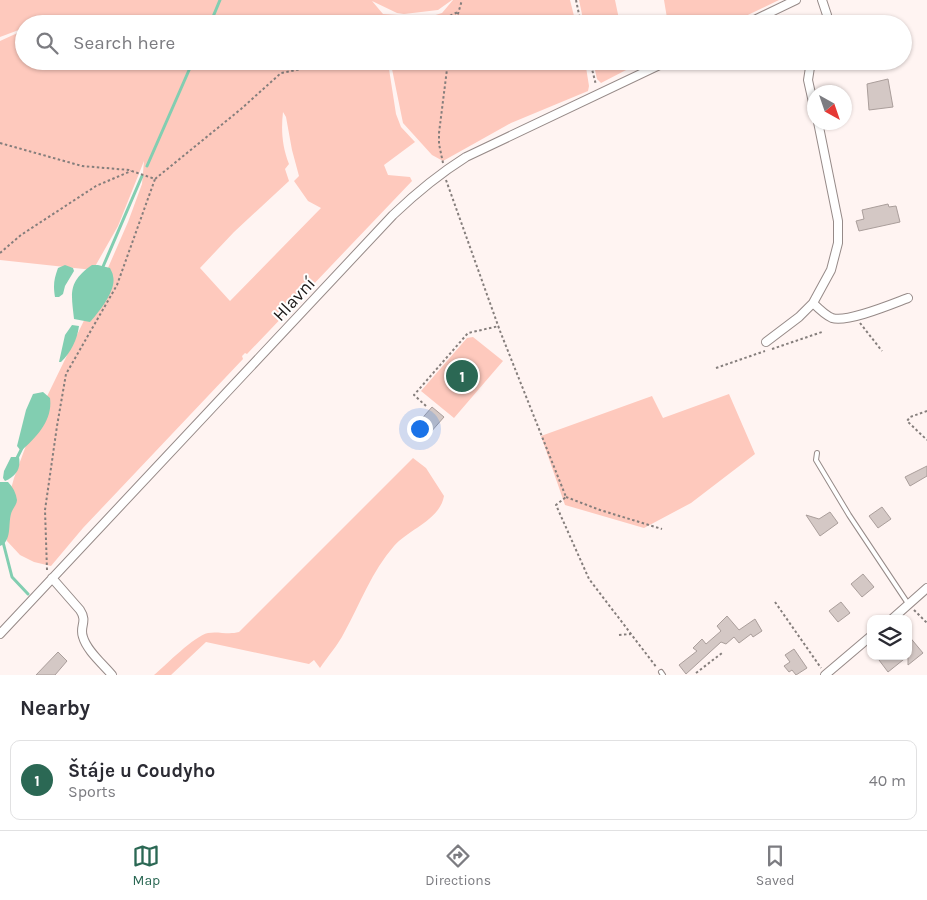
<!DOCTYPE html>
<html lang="en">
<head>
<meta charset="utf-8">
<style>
  :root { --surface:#fff; --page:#f2f2f3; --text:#2b2b33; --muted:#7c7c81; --line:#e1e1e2; --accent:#2b6854 }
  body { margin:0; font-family:Karla,sans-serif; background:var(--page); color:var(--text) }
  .controls { position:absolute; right:15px; bottom:15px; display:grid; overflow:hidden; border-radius:10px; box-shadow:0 1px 4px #0004 }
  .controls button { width:45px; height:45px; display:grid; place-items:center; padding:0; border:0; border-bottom:1px solid var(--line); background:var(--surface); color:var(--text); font:25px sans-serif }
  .compass { position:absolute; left:807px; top:85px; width:45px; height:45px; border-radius:50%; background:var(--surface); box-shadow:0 1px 4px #0004; rotate:140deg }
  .you { position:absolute; left:419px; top:428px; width:18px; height:18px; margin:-12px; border:4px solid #fff; border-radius:50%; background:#1a73e8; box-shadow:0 0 0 8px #1a73e833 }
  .badge { display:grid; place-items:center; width:32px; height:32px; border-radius:50%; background:var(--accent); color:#fff; font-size:16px; font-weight:700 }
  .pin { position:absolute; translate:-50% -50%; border:2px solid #fff; box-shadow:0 1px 5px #0006 }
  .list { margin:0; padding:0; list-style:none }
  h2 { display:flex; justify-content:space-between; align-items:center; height:65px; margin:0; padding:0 20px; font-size:21px }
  h2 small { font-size:16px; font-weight:400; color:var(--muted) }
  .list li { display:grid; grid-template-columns:32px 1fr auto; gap:15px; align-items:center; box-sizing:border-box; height:80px; margin:0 10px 10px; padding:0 10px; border:1px solid var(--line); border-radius:10px }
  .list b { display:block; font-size:19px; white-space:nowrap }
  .list p { margin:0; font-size:16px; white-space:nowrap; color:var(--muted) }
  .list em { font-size:16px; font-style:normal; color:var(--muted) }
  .icon { flex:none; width:28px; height:28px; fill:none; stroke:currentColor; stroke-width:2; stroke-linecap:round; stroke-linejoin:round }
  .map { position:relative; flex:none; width:927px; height:675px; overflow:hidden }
  .search { position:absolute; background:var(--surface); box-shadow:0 1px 4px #0004; left:15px; right:15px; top:15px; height:55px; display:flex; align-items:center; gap:12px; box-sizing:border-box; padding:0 18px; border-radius:28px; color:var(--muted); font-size:19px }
  .sheet { height:155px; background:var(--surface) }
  nav { display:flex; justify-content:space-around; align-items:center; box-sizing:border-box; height:70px; border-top:1px solid var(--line); background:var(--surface); font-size:14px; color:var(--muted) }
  nav a { display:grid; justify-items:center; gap:2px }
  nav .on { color:var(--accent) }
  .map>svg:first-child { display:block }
  .green { fill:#fec9bd; fill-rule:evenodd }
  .water { fill:#82ceb1 }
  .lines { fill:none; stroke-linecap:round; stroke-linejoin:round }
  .stream { stroke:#82ceb1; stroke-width:3 }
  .building { fill:#d4c8c5; stroke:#aa9e9b }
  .lane-casing { stroke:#968a88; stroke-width:6 }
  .street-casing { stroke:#968a88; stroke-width:10 }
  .path { stroke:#857e7c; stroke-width:2; stroke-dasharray:2.5 2.5; stroke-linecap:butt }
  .lane { stroke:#fff; stroke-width:4 }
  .street { stroke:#fff; stroke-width:8 }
  .labels { text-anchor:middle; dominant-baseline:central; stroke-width:4; stroke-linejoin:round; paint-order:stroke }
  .street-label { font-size:18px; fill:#1c1817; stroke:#fff }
</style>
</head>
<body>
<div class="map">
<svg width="927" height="675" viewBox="0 0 927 675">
  <rect width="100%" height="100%" fill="#fff4f2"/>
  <path class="green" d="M0,0H452L438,10L404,14L397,13L372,1L383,14L429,17L442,13L453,0H570L576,24H142L53,17L35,24H24V28L0,37Z
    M579,0H615L620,24H584Z
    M664,0H779L729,24H668Z
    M24,30V61H585L589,86L588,91L511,123L443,161L432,155L403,123L392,69H389L396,114L401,127L415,142L384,165L388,175L410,177L412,181L247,354L245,353L242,356L243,359L83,528L51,566L34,562L20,555L7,541L5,511L14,478L35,421L94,300L128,222L142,184L144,161L118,226L93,270L0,260V41ZM283,112L286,117L292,150L299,176L294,181L308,201L321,208L230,301L200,268L234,232L289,181L285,169L289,164C282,146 281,130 283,112Z
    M593,61H627L628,69L601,83L597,79Z
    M473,337L503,361L454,418L421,391L467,338Z
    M729,394L755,454L691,503L644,528L565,505L541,436L652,396L663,418Z
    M413,458L426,468L444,496C440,520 409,529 394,546C372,571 360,604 344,633C338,645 328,656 320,668L314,660L309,664L206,642L171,675H154C166,665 194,636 208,633C218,631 228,635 239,632Z"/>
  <path class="water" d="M65,265L73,268L74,271L65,286L63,294L59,297H55C53,285 54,279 58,268Z
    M92,265H98L110,268C111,271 113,273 113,276C117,290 98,313 90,322L74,319C71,292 68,282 92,265Z
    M72,325L79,326C77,340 71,352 61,362H59L65,335Z
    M43,392L50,398C53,420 37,437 21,451L17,446L26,410L33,394Z
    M11,457H19C21,469 16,476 5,481L3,478L4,471Z
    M0,482H8C13,487 16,493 17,500C17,505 12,509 11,514C8,525 12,541 0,546Z"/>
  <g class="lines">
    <path class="stream" d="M210,24L220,0
      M147,166L193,61
      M102,269L142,176
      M16,460L22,448
      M3,542L12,577L28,594"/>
  </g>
  <path class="building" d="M888,79L893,107L869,110L867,84Z
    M888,204L889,207L896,206L900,222L859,231L856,221L864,219L862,210Z
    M432,407L444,417L423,441L411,431Z
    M927,466V476L910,486L905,477Z
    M882,507L891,519L878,528L869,516Z
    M830,512L838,523L820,536L806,515L819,519Z
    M863,574L874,587L862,597L851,584Z
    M841,602L850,613L838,622L829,611Z
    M727,616L739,630L755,619L762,631L753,637L751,634L739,643L734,637L726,644L721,642L686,674L679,665L697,651L693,648L702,639L706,644L721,631L717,626Z
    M908,635L923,653L908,665Z
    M794,649L807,668L796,675L792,670L789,672L784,666L790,662L785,655Z
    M58,652L67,661L55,675H36Z
    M876,656H908L888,672Z"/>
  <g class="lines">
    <defs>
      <path id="lane" d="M817,453L816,460L849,515L909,605
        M661,672L663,675"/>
      <path id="street" d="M822,0L827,15L824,24
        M746,24L796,0
        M811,61L808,80L814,107
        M813,303C819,309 825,315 832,318C847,323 892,304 908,298
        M766,342L799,317L813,303L831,270L838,243V221L818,122
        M52,578L80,610C88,622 79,626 83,637C87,651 103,664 112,675
        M892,619L927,588
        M0,634L393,215C416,193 439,174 466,157L668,61
        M825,675L871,636"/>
    </defs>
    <use href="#lane" class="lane-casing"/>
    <use href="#street" class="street-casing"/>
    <path class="path" d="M576,0L581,24
      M432,24L458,12
      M455,24L462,0
      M590,61L596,85
      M0,143L82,166L129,170L155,179L241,109L281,73L343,61
      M443,163L439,144V133L448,61
      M446,180L500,331L566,497L556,505L589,579L657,668
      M0,253L21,235L96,186L131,171
      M860,323L882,351
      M772,349L822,332
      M716,368L765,351
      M426,406L414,395L468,333L499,326
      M927,411L910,417L907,421L927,440
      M566,497L600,510L662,529
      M47,570L45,510L57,426L66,374L117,285L155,179
      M775,602L821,668
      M914,610L927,623
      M619,635L631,634
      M696,673L722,653"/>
    <use href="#lane" class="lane"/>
    <use href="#street" class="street"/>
  </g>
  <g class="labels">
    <g class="street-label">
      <text transform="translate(294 299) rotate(-47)">Hlavní</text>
    </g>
  </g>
</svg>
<div class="controls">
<button><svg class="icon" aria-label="layers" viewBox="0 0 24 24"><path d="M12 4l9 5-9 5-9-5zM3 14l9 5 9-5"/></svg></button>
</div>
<svg class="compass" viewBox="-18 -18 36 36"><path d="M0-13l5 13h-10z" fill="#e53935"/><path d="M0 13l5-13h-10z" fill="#7c7c81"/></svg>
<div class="you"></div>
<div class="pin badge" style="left:462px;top:376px">1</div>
<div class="search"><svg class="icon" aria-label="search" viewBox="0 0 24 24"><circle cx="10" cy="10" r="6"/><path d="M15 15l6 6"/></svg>Search here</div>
</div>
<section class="sheet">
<h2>Nearby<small></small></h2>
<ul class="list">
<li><span class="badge">1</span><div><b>Štáje u Coudyho</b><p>Sports</p></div><em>40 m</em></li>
</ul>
</section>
<nav>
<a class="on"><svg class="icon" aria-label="map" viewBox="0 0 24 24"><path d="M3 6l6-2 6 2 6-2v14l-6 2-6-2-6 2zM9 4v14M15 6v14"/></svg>Map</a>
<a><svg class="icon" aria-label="directions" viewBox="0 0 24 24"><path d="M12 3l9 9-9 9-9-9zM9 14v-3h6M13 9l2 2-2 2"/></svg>Directions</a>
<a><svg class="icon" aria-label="saved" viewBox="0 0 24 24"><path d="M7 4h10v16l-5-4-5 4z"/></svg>Saved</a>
</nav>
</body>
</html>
